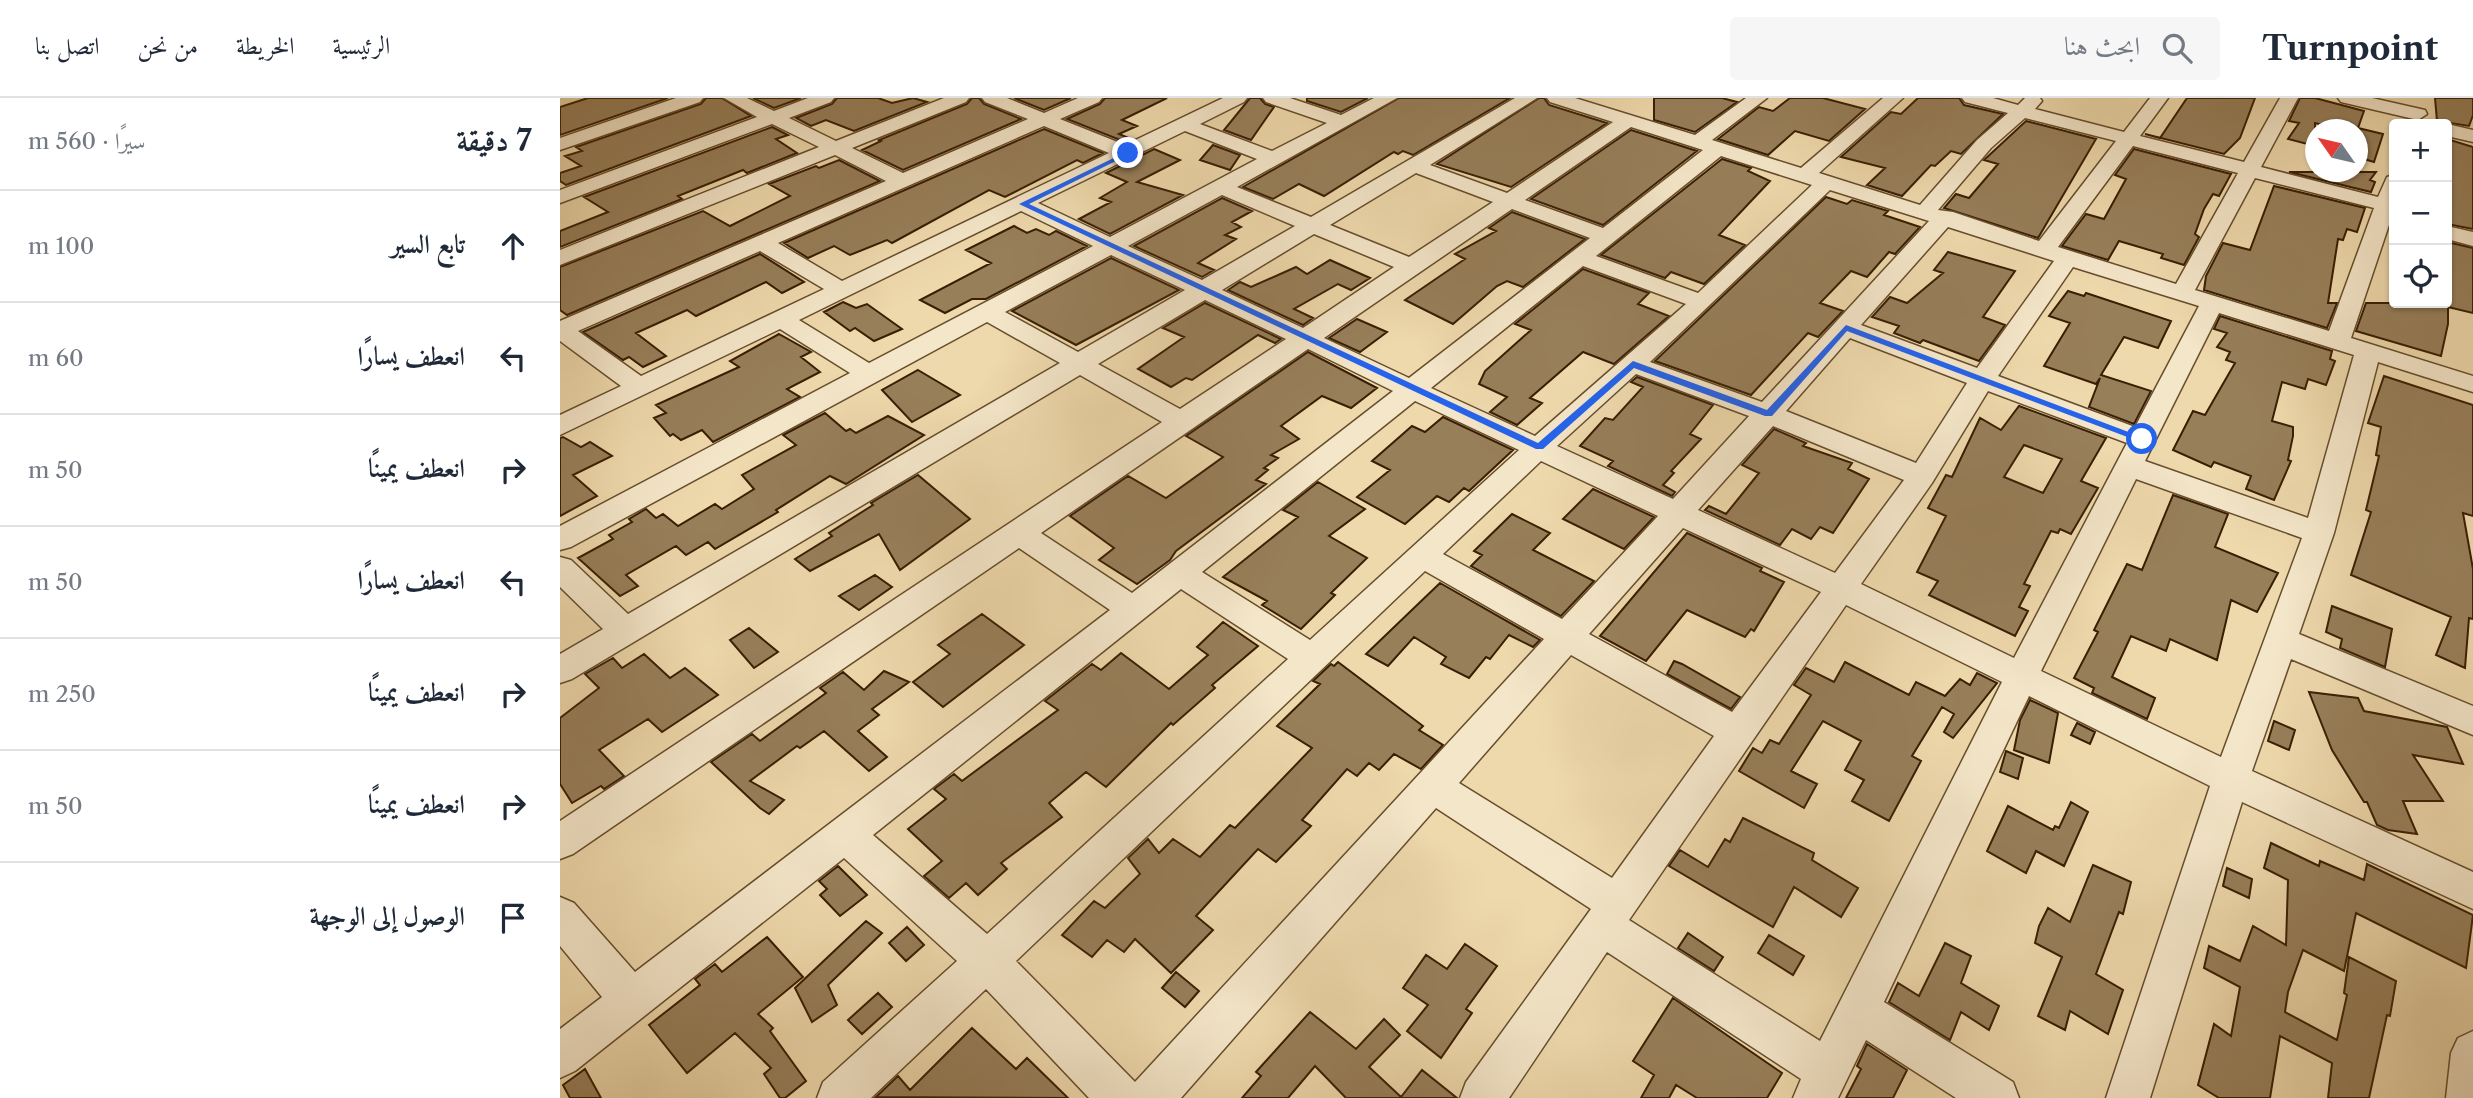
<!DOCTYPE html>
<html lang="ar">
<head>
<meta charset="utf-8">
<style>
  :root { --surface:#fff; --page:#f6f6f7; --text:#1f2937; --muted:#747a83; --line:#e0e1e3 }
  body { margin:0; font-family:"Libre Caslon Text",Amiri,serif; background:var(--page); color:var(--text); direction:rtl }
  .controls { position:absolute; right:21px; top:21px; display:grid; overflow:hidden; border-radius:7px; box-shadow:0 2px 5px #0004 }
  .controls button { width:63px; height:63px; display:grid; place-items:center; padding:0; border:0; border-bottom:2px solid var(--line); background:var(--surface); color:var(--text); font:35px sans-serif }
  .compass { position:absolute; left:1745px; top:21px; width:63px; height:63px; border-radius:50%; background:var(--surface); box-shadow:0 2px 5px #0004; rotate:304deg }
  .stop { position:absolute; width:21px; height:21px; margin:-16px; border:5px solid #2563eb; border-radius:50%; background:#fff }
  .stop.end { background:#2563eb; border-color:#fff; box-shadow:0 2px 7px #0008 }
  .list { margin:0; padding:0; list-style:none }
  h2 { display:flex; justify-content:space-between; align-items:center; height:91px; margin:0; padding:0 28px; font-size:30px }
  h2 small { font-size:23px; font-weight:400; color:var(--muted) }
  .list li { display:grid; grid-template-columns:46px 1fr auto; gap:21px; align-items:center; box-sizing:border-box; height:112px; padding:0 28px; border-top:2px solid var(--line) }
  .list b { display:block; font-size:26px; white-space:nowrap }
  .list em { font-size:23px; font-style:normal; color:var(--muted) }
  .icon { flex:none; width:38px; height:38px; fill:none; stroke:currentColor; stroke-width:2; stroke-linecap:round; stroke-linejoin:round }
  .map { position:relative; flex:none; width:1913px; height:1000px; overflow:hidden; direction:ltr }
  header { display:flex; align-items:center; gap:42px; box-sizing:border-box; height:98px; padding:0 35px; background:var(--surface); border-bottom:2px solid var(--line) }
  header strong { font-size:33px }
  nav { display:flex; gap:38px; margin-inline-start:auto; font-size:24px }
  .search { width:490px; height:63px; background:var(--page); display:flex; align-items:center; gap:18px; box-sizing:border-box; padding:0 24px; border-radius:7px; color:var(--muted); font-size:26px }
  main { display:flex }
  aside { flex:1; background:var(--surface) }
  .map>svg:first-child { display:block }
  .building { fill:#977f5a; stroke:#391e02; stroke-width:2; fill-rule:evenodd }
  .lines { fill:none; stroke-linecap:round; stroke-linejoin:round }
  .minor-casing { stroke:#664d2c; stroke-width:3 }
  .minor { fill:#f4e6c9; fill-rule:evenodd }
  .route { fill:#2563eb }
</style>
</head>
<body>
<header>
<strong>Turnpoint</strong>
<div class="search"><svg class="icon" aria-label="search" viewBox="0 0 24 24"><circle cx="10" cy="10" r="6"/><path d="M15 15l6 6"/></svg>ابحث هنا</div>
<nav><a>الرئيسية</a><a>الخريطة</a><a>من نحن</a><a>اتصل بنا</a></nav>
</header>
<main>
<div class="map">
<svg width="1913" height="1000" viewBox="0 0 1913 1000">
  <rect width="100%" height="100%" fill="#eed9ac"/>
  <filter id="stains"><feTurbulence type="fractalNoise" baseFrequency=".00286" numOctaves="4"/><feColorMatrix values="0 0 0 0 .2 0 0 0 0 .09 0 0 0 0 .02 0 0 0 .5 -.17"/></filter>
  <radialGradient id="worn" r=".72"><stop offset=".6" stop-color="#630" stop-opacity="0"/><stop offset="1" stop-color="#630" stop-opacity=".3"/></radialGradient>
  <path class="building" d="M28,0H108L0,37V9Z
    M146,0H162L191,18L6,87L0,83V75L21,68L5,58L22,53L16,49L141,6Z
    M193,0H241L214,10Z
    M277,0H318L332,5L353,0L367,4L294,33L266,22L251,28L236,20L272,6Z
    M412,0H419L424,6L461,21L343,72L302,52L321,43L319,42L407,6Z
    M454,0H511L484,12Z
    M545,0H607L562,22L577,28L559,36L571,41L565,44L507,21L540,6Z
    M690,0H700L705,6L714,9L691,42L664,32Z
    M747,0H808L781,14L747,3Z
    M839,0H950L853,57L843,53L838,56L834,54L764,98L739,86L713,101L683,89Z
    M979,0H984L989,7L1047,25L951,89L877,66Z
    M1094,0H1162L1177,4L1135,34L1094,22Z
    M1230,0H1263L1305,11L1269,43L1235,33L1208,57L1158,41L1199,9L1213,13Z
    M1358,0H1399L1404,7L1443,16L1401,56L1391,53L1375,68L1371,67L1342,98L1307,87L1325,70L1281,59L1331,14L1341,16Z
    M1627,0H1695L1680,40L1664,56L1585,36L1600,40Z
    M1740,0H1755L1804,13L1798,30L1823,36L1814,64L1797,59V30L1782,32L1755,25V48L1728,41L1739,25L1729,23Z
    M1875,0H1913V17L1909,28L1877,23Z
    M1466,23L1536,41L1478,140L1384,110L1396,96L1409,100L1438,66L1424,62Z
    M212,29L228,37L216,41L237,55L187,75L183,72L118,98L122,101L0,149V133L48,114L24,99Z
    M484,31L543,55L523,65L517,62L445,99L429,92L332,145L327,142L290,157L274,148L248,160L224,145Z
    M1071,32L1137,53L1043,127L971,101Z
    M1887,41L1913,49V131L1887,126Z
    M653,47L680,57L670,72L640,62Z
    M594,51L620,62L577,84L623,97L550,136L519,121L551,104L540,100L567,84L546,75Z
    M1574,51L1671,76L1659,98L1653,96L1644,111L1635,136L1639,139L1624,167L1601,160L1603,156L1559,143L1548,162L1502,148L1526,116L1544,121L1566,81L1555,77Z
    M1162,61L1191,70L1188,73L1210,83L1159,137L1185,147L1144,186L1111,174L1105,180L1041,157Z
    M279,62L320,83L7,217L0,212V169L143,113L170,128L230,98L209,86L256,68L259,70Z
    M1729,74H1816L1810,82L1815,84L1811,94Z
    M1714,88L1805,110L1797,134L1787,131L1783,142L1778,141L1768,205H1777L1767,230L1644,192L1646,178L1663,145L1690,152Z
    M1266,99L1287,106L1292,102L1328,113L1324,117L1360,129L1335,156L1329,154L1307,179L1291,173L1260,205L1283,213L1258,239L1248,235L1191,297L1095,263Z
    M662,100L692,113L672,124L681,129L665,137L676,141L638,165L654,172L642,179L574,148Z
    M952,114L1025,141L963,189L947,183L937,188L893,226L845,202L905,161L895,156L936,133L929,130Z
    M454,128L467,135L476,131L489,137L496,133L527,148L426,201H412L385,215L360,202L431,165L406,152Z
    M1887,144L1913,150V215L1888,209V226L1881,258L1796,233L1806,205H1887Z
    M1388,154L1455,173L1423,219L1445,227L1419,263L1363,242L1360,245L1334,235L1339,228L1312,219L1330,199L1347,205L1383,175L1374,172Z
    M200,156L244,184L222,195L206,184L136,218L127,212L76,235L106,258L83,269L69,259L63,262L23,234Z
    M551,160L619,192L516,247L452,213Z
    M770,162L810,180L791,192L778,186L734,211L753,220L743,227L668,192L680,184L691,189L736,169L747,176Z
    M1023,171L1089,195L1078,206L1109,218L1054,266L1023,254L970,300L982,305L957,327L930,314L947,299L919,286L925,273L971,232L955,226Z
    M1508,193L1524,198L1526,195L1611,223L1598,250L1564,239L1541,277L1591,293L1574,326L1529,309L1540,280L1536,286L1484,268L1510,225L1489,218Z
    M283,204L296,210L307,206L342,231L314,243L295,230L290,233L264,214Z
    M645,205L721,241L715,245L698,237L632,282L626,280L611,289L578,271L624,239L603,230Z
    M1660,218L1772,253L1770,261L1775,263L1766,287L1748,281L1745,291L1722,284L1712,323L1733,329V338L1728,362L1731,363L1714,402L1686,391L1691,378L1654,364L1651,369L1613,352L1633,313L1645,317L1675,265L1666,262L1670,254L1657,249L1667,235L1654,231Z
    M797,221L827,234L800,254L769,240Z
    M219,236L251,254L241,259L260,274L227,291L240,299L153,344L142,332L121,342L113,336L110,338L94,320L106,315L96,307L179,269L170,263Z
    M748,254L817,290L791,310L762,298L721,328L739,341L711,357L718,360L704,370L708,372L696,382L706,386L616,453L610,462L577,486L539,462L554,450L510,418L568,378L606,400L663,359L626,338Z
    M358,272L400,297L352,324L322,292Z
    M1824,278L1913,307V418L1903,415L1913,471V521L1909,520L1905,570L1876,557L1891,519L1791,477L1811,414L1806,412L1819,358L1816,357L1821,329L1808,325Z
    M1077,279L1153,307L1130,336L1141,341L1111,373L1114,375L1103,387L1115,394L1112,398L1048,368L1053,363L1020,348L1045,320L1053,322L1083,289L1071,284Z
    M1459,308L1546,340L1521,383L1538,390L1511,436L1500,431L1498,435L1491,433L1464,486L1470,488L1459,509L1468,513L1455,538L1369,497L1378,483L1357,474L1386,418L1368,410L1386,377L1392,379L1420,320L1441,332ZM1464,347L1502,361L1483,395L1444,379Z
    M265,315L286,333L290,331L296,335L328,318L364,337L286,386L270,378L216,412L218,414L155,451L148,444L126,457L116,448L66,477L78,488L60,498L18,460L53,441L49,437L72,424L69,421L86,411L96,420L103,416L118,428L155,406L162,411L194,391L182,377L236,347L223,337Z
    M883,319L953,352L909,393L904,390L889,404L877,398L845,426L797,399L830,372L812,363L852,328L865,334Z
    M1214,331L1246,345L1243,348L1292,365L1288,371L1309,381L1273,435L1260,429L1251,441L1232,431L1220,447L1145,412L1149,408L1166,416L1199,375L1182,367Z
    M3,339L21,349L30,344L52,358L13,377L37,398L0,418V340Z
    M358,377L410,421L340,472L319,436L250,473L235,461L272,438L269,435L313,407L311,405Z
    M758,384L805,411L769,438L807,460L771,495L775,497L741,531L702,507L707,503L663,479L738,419L723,412Z
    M1033,391L1094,419L1064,451L1003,421Z
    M1613,397L1668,416L1655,449L1718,475L1697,514L1671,502L1657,562L1610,541L1606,553L1571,538L1552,579L1595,600L1587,621L1532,595L1534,590L1514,580L1538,534L1534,532L1567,466L1582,472Z
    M952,416L990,435L973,452L1034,483L1001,518L911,468L922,457L914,453Z
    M1127,435L1202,470L1200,473L1224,484L1194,533L1191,531L1185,539L1127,512L1086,563L1040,538Z
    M315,477L332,489L299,512L279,498Z
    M880,485L980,542L973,549L949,537L930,561L926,559L909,580L881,566L886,559L854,539L828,568L806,556Z
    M1772,508L1832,531L1825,569L1780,550L1782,541L1766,534Z
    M422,516L464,547L383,609L353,584L390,556L378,547Z
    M663,524L698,548L652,587L655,590L613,627L611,625L546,689L526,674L489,705L502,719L441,765L447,771L418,797L406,785L389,800L364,778L382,763L348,731L386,701L374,691L394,676L402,683L498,612L485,603L532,566L541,572L561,555L609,591L648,557L637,549Z
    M189,530L218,554L194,570L170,542Z
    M84,556L110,580L125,570L158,597L102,634L88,621L39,652L64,678L44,691L41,688L12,705L0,686V620L39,590L25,576L53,560L62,570Z
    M1114,563L1122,566L1180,599L1171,611L1107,576Z
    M778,564L863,628L859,632L883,647L861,671L834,656L819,672L809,665L797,678L787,671L742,722L751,728L716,764L698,751L636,818L653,832L611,875L575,841L564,854L547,842L532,859L502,837L534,803L545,810L580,776L568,760L588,741L599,755L613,741L640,759L670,727L675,730L752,650L717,628L760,586L753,583L771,566L774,568Z
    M1285,564L1349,597L1356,584L1385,598L1400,581L1410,587L1417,575L1437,585L1393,640L1384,634L1394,616L1382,609L1352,658L1361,663L1329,723L1292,703L1304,682L1285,672L1301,643L1263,623L1231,673L1257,686L1244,710L1179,673L1193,650L1202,655L1210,642L1219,646L1251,597L1234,587L1246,570L1274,584Z
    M324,573L349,584L312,611L319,617L298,633L327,659L309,673L264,633L240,650L237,648L190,683L224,702L209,716L200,710L151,664L192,636L200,643L266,595L260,590L283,574L304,592Z
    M1749,594L1798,600L1804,613L1887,629L1903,666L1853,657L1883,703H1843L1857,736L1828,732L1817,727L1807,704H1804L1772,652Z
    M1470,602L1498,615L1489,665L1454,652L1460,622Z
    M1714,623L1735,632L1729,652L1708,643Z
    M1517,625L1535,634L1530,646L1511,637Z
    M1446,653L1463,660L1458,681L1440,674Z
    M1511,704L1528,714L1504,768L1476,753L1466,775L1427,753L1448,708L1493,732L1495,728L1499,730Z
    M1183,720L1254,755L1252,762L1298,790L1281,819L1234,789L1213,829L1109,768L1120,752L1148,769L1165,741L1170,744Z
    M1711,745L1759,768L1760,763L1804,782L1807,766L1913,817L1906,870L1796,815L1784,873L1743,852L1728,894L1725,914L1777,942L1787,897L1784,895L1789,859L1836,883L1830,918L1827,917L1809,1000H1768L1772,965L1720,938L1710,1000H1659L1638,987L1654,926L1671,938L1680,889L1644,870L1649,848L1680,863L1693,828L1726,847L1728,782L1704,770Z
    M1533,767L1571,784L1563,816L1559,814L1536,876L1563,892L1548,936L1510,913L1505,932L1478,918L1502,859L1475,845L1479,828L1488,810L1510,824Z
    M278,768L307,797L280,818L260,797L267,791L259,783Z
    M1667,770L1692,781L1689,800L1663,788Z
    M306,823L322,835L268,887L277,907L252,924L235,890Z
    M347,829L364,847L346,863L329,845Z
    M1128,835L1163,859L1154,873L1118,850Z
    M1209,837L1244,858L1233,877L1198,855Z
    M207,839L243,879L198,916L213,930L210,933L246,983L225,1000H220L204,976L211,970L175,935L127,975L89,927L140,887L135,881L155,866L162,874Z
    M1385,845L1411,858L1401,885L1439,908L1429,932L1401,914L1390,942L1329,904L1338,885L1359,898Z
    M905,846L937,868L906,911L912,915L881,960L847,933L868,907L843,890L866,857L887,871Z
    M616,874L639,893L625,909L602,890Z
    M318,895L332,909L302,936L288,922Z
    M1113,900L1222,975L1207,1000H1137L1116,987L1109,1000H1081L1094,977L1073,963Z
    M750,914L796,951L824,921L840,937L809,969L841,999L862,972L897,1000H786L755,968L728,1000H682L701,978L696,974Z
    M412,930L456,971L467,960L508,1000L316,999L338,978L350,992Z
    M1307,946L1347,972L1333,1000H1286L1301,971L1297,968Z
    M25,971L41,1000H10L3,987Z"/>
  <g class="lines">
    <defs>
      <path id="minor" d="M116,0H143L140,4L0,52V40Z
        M164,0H187L214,13L248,0H274L271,4L229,20L276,43L384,0H409L406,4L292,50L343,75L468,21L425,4L422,0H447L484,15L518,0H542L539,4L500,21L565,47L663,0H687L684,4L640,26L712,53L767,25L706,4L703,0H730L781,17L814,0H837L677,89L751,119L955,0H977L870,67L947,95L1053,24L990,4L987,0H1015L1135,37L1186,0H1207L1152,42L1241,70L1323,0H1343L1259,75L1360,107L1417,42L1448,15L1405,4L1402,0H1433L1458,7L1465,0H1480L1482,3L1475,11L1564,34L1590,0H1608L1580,38L1684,64L1720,0H1738L1701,69L1818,99L1827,79L1834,77V112L1791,240L1913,278V294L1818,264L1774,435L1739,536L1913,608V637L1731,561L1692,673L1913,774V811L1682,704L1590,1000H1546L1650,688L1469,598L1324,904L1453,984L1459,1000H1396L1306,942L1278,1000H1233L1241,981L1047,854L949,1000H900L906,984L1031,811L876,710L621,1000H529L426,891L311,1000H257L263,984L397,863L284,760L15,973L0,980V931L42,899L0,848V799L14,805L75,874L550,512L459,450L13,756L0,761V723L602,324L520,277L12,581L0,585V556L43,531L0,489V459L11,462L68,516L500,265L427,224L11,449L0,452V428L290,275L220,231L0,337V317L61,288L0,243V223L326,83L275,57L0,167V152L259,49L212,26L0,105V92L197,19ZM1465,20L1556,43L1479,143L1393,114L1378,112L1431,50ZM484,28L549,55L282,183L218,145ZM1071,29L1143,52L1043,130L965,102ZM625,33L697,61L550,139L478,105ZM1573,48L1678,75L1616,186L1498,149ZM1161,58L1252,87L1138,195L1036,158ZM856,75L933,104L849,159L770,127ZM1695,80L1814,110L1769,233L1635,192ZM1270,92L1369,123L1202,304L1090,264ZM662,97L735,128L642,182L568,148ZM952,111L1030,140L849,280L764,240ZM461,113L533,148L309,265L239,222ZM1388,129L1494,163L1417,270L1301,227ZM754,136L834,169L743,230L662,192ZM200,153L264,191L81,278L18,233ZM551,157L625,192L518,254L445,214ZM1023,168L1126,206L975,338L871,290ZM1513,169L1639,208L1575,329L1438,278ZM645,202L726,241L620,311L538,266ZM1659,215L1794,257L1748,420L1585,363ZM1290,240L1407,285L1356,365L1226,313ZM748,251L833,293L572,495L481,435ZM1076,276L1189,318L1113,401L997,348ZM1428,293L1567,345L1454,560L1301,486L1372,385ZM855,303L959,352L750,542L642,474ZM1213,328L1344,382L1275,475L1138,412ZM981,363L1098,418L1002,521L883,456ZM1576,381L1742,440L1661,659L1481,573ZM1123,430L1261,494L1172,614L1029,536ZM865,473L984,541L575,984L456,863ZM621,491L728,561L427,836L313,737ZM1286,507L1442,584L1260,943L1069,822ZM1011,557L1154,638L1052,780L899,685Z
        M1778,0H1812L1865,12L1867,16L1858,22L1781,4Z
        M1887,26L1913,32V44L1887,38Z
        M1887,128L1913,134V148L1887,141Z
        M1913,933V1000H1886L1891,955L1898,940Z"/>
    </defs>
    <use href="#minor" class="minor-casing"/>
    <use href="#minor" class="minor"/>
  </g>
  <path class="route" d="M566,54L572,55L469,106L978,345L1073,263L1207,312L1286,227L1587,341L1578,343L1287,233L1212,318H1205L1074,270L983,351H976L459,106Z"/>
  <rect width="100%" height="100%" filter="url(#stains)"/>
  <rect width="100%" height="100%" fill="url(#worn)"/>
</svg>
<div class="controls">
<button>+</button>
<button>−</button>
<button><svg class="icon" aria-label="locate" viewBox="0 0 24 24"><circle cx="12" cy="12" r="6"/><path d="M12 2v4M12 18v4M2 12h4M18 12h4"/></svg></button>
</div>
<svg class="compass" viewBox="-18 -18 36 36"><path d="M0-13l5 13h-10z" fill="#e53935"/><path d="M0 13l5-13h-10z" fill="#747a83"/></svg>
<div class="stop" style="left:1582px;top:341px"></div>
<div class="stop end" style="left:568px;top:55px"></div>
</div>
<aside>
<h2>7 دقيقة<small>سيرًا · 560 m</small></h2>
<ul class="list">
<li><svg class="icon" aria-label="ahead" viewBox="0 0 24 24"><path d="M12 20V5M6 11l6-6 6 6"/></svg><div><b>تابع السير</b></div><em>100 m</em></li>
<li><svg class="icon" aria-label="left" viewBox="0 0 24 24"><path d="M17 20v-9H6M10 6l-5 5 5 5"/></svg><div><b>انعطف يسارًا</b></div><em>60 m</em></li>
<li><svg class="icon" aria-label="right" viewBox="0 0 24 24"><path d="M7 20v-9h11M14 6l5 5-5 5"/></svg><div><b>انعطف يمينًا</b></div><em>50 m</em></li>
<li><svg class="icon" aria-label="left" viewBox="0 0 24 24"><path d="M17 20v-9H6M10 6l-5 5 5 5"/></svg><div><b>انعطف يسارًا</b></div><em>50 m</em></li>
<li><svg class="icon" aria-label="right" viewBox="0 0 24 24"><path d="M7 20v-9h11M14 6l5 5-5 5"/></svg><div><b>انعطف يمينًا</b></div><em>250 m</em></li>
<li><svg class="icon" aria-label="right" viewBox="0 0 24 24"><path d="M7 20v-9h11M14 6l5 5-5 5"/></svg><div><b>انعطف يمينًا</b></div><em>50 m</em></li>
<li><svg class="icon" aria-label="arrive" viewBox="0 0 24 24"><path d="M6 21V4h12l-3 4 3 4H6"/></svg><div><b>الوصول إلى الوجهة</b></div></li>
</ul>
</aside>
</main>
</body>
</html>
